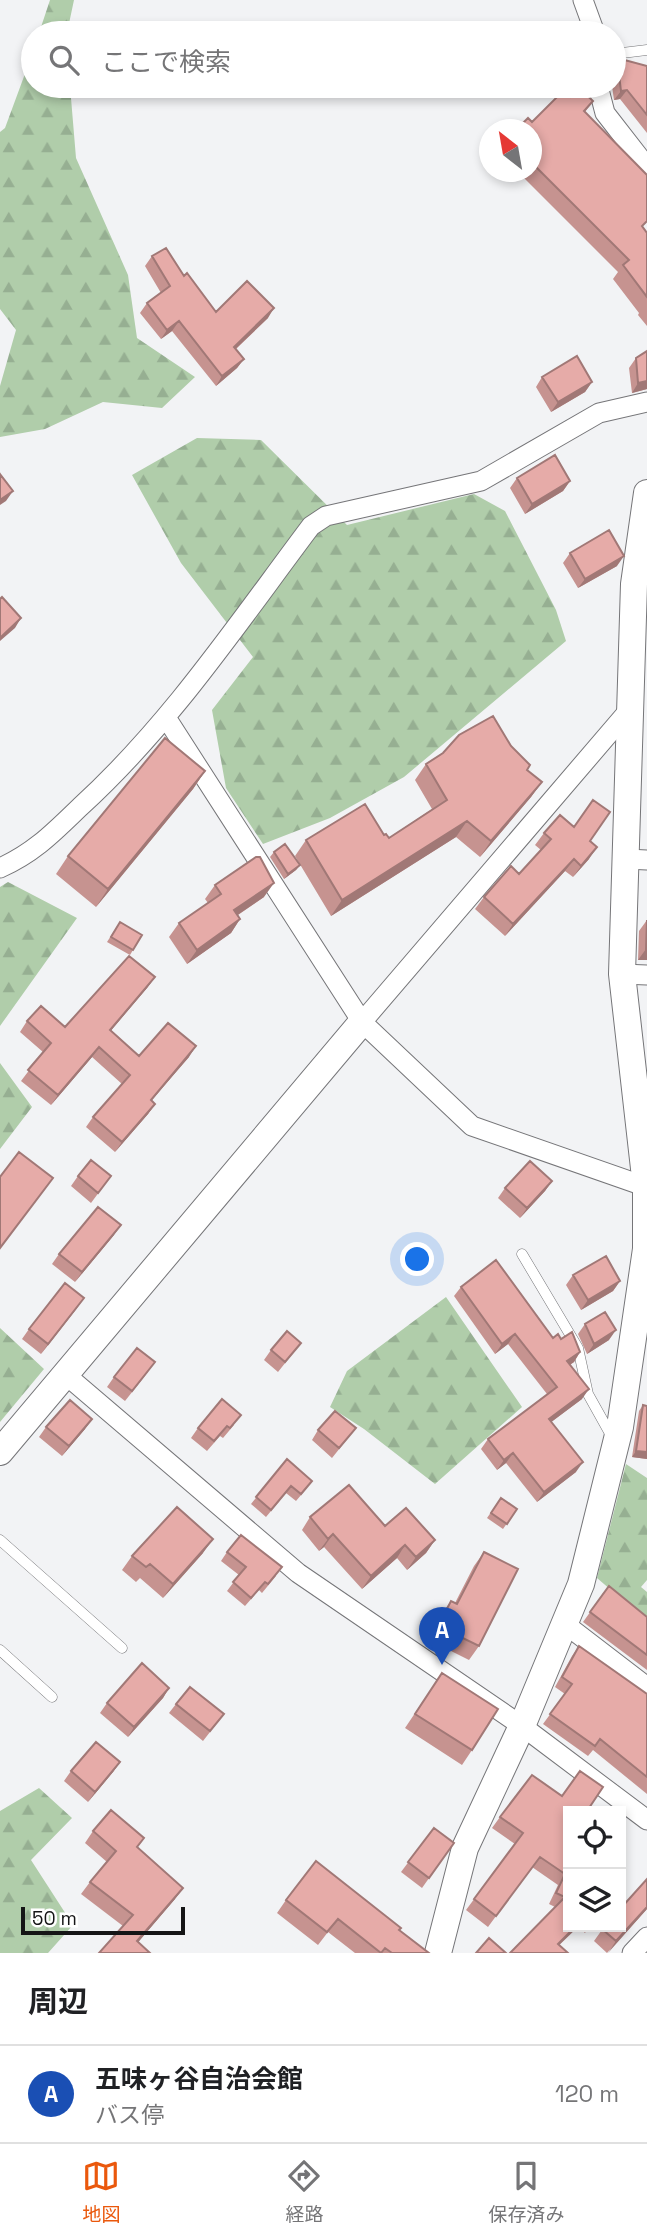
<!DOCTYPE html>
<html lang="ja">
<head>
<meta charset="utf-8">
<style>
  :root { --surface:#fff; --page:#f6f6f6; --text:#202124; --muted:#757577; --line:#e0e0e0; --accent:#ea580c }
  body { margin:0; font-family:"Space Grotesk","Noto Sans JP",sans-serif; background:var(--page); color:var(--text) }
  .controls { position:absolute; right:21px; bottom:21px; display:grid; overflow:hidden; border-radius:0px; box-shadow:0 4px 10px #0003 }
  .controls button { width:63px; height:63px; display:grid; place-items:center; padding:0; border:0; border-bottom:2px solid var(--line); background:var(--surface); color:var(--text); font:35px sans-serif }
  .compass { position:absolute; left:479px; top:119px; width:63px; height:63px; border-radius:50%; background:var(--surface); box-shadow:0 4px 10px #0003; rotate:329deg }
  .scale { position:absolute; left:21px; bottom:18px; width:164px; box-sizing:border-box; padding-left:7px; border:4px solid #151516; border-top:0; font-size:19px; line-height:24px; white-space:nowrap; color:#151516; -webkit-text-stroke:5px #fff; paint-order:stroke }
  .you { position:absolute; left:418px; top:1260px; width:24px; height:24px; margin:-18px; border:5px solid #fff; border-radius:50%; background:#1a73e8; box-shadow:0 0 0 10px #1a73e833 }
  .badge { display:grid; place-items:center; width:46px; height:46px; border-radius:50%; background:var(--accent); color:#fff; font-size:23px; font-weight:700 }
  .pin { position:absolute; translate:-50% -58px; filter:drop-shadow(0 2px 4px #0008) }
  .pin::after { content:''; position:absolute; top:37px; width:24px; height:21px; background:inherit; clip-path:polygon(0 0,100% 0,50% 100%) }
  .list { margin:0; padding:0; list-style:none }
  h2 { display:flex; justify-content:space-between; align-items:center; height:91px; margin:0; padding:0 28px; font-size:30px }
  h2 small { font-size:23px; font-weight:400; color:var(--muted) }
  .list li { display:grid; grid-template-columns:46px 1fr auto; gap:21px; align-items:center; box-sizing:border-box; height:98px; padding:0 28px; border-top:2px solid var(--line) }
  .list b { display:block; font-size:26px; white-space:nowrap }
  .list p { margin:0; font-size:23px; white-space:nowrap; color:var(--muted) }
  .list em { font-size:23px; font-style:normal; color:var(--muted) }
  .icon { flex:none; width:38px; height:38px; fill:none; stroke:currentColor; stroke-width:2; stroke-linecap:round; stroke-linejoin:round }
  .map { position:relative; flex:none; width:647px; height:1953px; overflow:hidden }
  .search { position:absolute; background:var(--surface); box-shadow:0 4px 10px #0003; left:21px; right:21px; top:21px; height:77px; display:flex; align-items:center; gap:18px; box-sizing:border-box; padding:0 24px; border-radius:38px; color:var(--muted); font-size:26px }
  .sheet { height:189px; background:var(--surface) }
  nav { display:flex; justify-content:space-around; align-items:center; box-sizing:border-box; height:98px; border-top:2px solid var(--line); background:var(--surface); font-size:19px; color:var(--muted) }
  nav a { display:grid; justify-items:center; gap:4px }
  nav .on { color:var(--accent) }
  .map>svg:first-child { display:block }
  .forest { fill:url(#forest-firs) }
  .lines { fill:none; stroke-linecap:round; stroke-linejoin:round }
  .lane-casing { stroke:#757578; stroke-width:11 }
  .street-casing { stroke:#757578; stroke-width:21 }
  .secondary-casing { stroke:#757578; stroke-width:28 }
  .lane { stroke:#fff; stroke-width:10 }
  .street { stroke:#fff; stroke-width:19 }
  .secondary { stroke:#fff; stroke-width:26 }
  .wall { fill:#c69390 }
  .shaded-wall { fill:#a17876 }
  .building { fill:#e6aba8; stroke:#a17876; stroke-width:2 }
</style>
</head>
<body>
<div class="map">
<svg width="647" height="1953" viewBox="0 0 647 1953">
  <defs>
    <pattern id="forest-firs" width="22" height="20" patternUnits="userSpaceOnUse" patternTransform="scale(1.75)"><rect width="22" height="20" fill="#b0cdaa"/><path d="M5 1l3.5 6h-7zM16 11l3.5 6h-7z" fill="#96af92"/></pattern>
  </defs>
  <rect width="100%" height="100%" fill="#f2f3f5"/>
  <path class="forest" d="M50,0H74L67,33H39Z
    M33,52V86H70L76,158L128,275L137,338L195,377L162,408L103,402L45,429L0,437V386L16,330L0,309V132L5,128Z
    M197,438L261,440L347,525L474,494L505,511L556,610L566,641L404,777L330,818L263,844L226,788L212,710L253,657L181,563L132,475Z
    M8,882L77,918L0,1026V887Z
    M0,1063L32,1107L0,1149Z
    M446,1297L522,1407L435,1484L364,1429L330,1407L347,1371Z
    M0,1328L44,1369L0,1422Z
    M626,1464L647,1478V1580L641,1587L647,1592V1621L597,1578Z
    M39,1788L72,1818L31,1860L73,1925L48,1953H0V1811Z"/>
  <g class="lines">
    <defs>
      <path id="lane" d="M614,54L647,50
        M522,1254L578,1348L588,1394L612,1437
        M0,1540L122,1648
        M0,1650L52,1697"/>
      <path id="street" d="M583,0L595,33
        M598,86L605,113L647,167
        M167,719L362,1022L472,1126L647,1187
        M627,859L647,860
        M0,868C34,853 54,832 80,807C170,725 238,623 311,526L326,516L481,481L599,413L647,402
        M622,974L647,975
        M362,1022L630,709
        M66,1375L298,1573L522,1726L647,1820
        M565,1624L647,1687
        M632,1953L647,1937"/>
      <path id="secondary" d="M0,1452L362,1022
        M438,1953L465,1848L522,1726L581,1584L620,1427L646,1249V1186L622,974L634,584L647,493"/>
    </defs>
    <use href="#lane" class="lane-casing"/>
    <use href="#street" class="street-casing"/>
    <use href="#secondary" class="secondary-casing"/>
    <use href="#lane" class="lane"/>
    <use href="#street" class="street"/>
    <use href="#secondary" class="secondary"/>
  </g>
  <path class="wall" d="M617,58L647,66V133L620,99L614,100L612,86H614V63Z
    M570,97L593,101L585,112L644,229L647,233V326L638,315L639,313L613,279L618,272L518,172H531V130Z
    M152,256L184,276L216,312L268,318L236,349L244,359L237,368L216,386L172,331L161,339L140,313L147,303L161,293L145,266Z
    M636,358L647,389L632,393L629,368Z
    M542,377L592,382L585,392L551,412L536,387Z
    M517,478L570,481L563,491L525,514L510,488Z
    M570,553L617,566L578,588L563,563Z
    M511,746L527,770L542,782L531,797L480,857L456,837L331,916L295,856L306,840L384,835L389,838L432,809L415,780L426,764Z
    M205,771L193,789L96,907L56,874L68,856Z
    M544,833L590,841L589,859L573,877L565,871L505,936L475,909L484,897L519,874L541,850L535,845Z
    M274,852L300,865L296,870L284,879L270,857Z
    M215,885L264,897L238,915L240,919L231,933L187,964L169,937L179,923L208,903L205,899Z
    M647,920V960H638L639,931Z
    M120,922L133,950L130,955L107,942Z
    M155,977L147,988L111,1030L139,1056L189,1057L151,1101L155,1104L148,1114L115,1152L86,1127L93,1117L122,1084L92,1057L51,1105L21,1081L43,1052L20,1032L27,1021L65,1027Z
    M78,1176H111L91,1203L71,1186Z
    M552,1181L545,1191L520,1218L498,1198L505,1188Z
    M114,1235L75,1282L52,1264L59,1254Z
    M573,1275L620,1281L613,1291L581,1310L566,1285Z
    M461,1287L553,1338L561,1339L580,1352L574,1362L570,1365L582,1399L551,1422L576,1472L537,1502L506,1463L497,1470L481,1449L488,1439L547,1394L508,1344L495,1354L454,1296Z
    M77,1308L41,1354L22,1339L29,1329Z
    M585,1324L609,1340L587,1354L578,1334Z
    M301,1343L278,1372L264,1360L271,1350Z
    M148,1372L125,1401L107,1387L114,1377Z
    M643,1405L647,1459L632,1457L639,1411Z
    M234,1425L223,1438L220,1436L207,1451L191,1438L198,1428Z
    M46,1427L85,1429L62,1456L39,1437Z
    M356,1428L332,1458L312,1440L318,1430Z
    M287,1459L307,1488L296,1501L286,1493L266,1517L251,1504Z
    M501,1498L517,1509L503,1529L487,1518Z
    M310,1517L385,1526L435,1540L426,1553L407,1570L397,1558L362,1589L324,1547L319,1551L302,1530Z
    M227,1552L276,1576L262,1593L259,1590L245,1606L227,1591L239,1575L221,1561Z
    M484,1552L479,1646L469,1660L429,1640L441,1615L451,1601L455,1603L474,1566Z
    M203,1553L163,1598L140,1578L136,1582L122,1570L132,1556Z
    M609,1586L647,1617V1670L583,1622Z
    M579,1646L647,1694V1794L593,1750L588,1756L543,1724L565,1694L555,1687L572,1656Z
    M442,1673L472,1750L462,1765L405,1728Z
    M169,1688L163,1698L128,1737L100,1713L107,1703Z
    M176,1704L224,1714L203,1741L169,1713Z
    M120,1762L113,1772L88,1802L64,1781L71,1771Z
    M568,1811V1927L510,1953L555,1907L549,1904L558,1885L532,1867L488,1927L466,1910L515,1844L492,1828L500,1817Z
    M434,1828L454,1843L422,1888L401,1872Z
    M93,1831L144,1838L137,1848L175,1899L138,1942L99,1953L123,1926L81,1894L90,1882L107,1862L85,1843Z
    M286,1900L399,1931L429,1953H355L328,1932L318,1945L277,1913Z
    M647,1909L607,1953L594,1941L604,1927Z
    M578,1927H589L585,1933Z"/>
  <path class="shaded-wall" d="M627,90L620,99L614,100L621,91Z
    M274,308L268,318L228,356L234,347Z
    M179,321L172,331L161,339L167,330Z
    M244,359L237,368L216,386L222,376Z
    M647,381V389L632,393L638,383Z
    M592,382L585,392L551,412L558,402Z
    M570,481L563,491L525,514L532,504Z
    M13,491L6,501L0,505V500Z
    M624,556L617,566L578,588L585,579Z
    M21,618L15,628L0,641V638Z
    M205,771L193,789L96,907L108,889Z
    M542,782L531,797L480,857L491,841Z
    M467,821L456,837L331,916L342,900Z
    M597,847L589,859L573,877L581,866Z
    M574,859L565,871L505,936L513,924Z
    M300,865L296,870L284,879L288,874Z
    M274,883L264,897L224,924L234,910Z
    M240,919L231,933L187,964L197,950Z
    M646,949H647V960H638Z
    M155,977L147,988L103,1040L110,1030Z
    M196,1046L189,1057L143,1110L151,1100Z
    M99,1047L92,1057L51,1105L58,1095Z
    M155,1104L148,1114L115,1152L122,1142Z
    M552,1181L545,1191L520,1218L527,1208Z
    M121,1225L114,1235L75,1282L82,1272Z
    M620,1281L613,1291L581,1310L588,1300Z
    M84,1298L77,1308L41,1354L48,1344Z
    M616,1330L609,1340L587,1354L594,1344Z
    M515,1334L508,1344L495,1354L502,1344Z
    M580,1352L574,1362L560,1371L567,1361Z
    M589,1389L582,1399L542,1429L549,1419Z
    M92,1419L85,1429L62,1456L69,1446Z
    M636,1451L647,1452V1459L632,1457Z
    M513,1453L506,1463L497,1470L504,1460Z
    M583,1462L576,1472L537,1502L544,1492Z
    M333,1534L324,1547L319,1551L328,1539Z
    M213,1539L203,1553L163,1598L173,1584Z
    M435,1540L426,1553L407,1570L416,1557Z
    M405,1545L397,1558L362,1589L371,1576Z
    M169,1688L163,1698L128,1737L134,1727Z
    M120,1762L113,1772L88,1802L95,1792Z
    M183,1888L175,1899L129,1953L137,1941Z
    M647,1907V1909L608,1953L616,1941Z
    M575,1927H578L551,1953L558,1944Z"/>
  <path class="building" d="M617,58L647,66V115L627,90L621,91Z
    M579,88L593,101L584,111L647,175V221L642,226L647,233V297L623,265L629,260L531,162V130H516L528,118L532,122L563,91L570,97Z
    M166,248L184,276L187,273L216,312L247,281L274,308L234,347L244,359L222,376L179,321L167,330L147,303L170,286L152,256Z
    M647,351V381L638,383L636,358Z
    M577,356L592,382L558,402L542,377Z
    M555,455L570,481L532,504L517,478Z
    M0,474L13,491L0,500Z
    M609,530L624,556L585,579L570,553Z
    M2,597L21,618L0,638V599Z
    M493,716L511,746L530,765L527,770L542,782L491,841L467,821L342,900L306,840L365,804L384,835L386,834L389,838L447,800L426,764L443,753L459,735Z
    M165,738L205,771L108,889L68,856Z
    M593,800L610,812L590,841L597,847L581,866L574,859L513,924L484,897L511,866L519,874L551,839L544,833L560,815L574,827Z
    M285,844L300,865L288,874L274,852Z
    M256,857H260L274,883L234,910L240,919L197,950L179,923L221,894L215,885Z
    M647,920V949H646Z
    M120,922L142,935L133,950L111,937Z
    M129,956L155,977L110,1030L139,1056L168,1023L196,1046L151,1100L155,1104L122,1142L93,1117L130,1075L99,1047L58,1095L28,1070L51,1043L27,1021L41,1006L65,1027Z
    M19,1152L53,1178L0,1248V1177Z
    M91,1160L111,1176L98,1193L78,1176Z
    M530,1161L552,1181L527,1208L505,1188Z
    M98,1207L121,1225L82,1272L59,1254Z
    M606,1256L620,1281L588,1300L573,1275Z
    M496,1260L553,1338L558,1334L561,1339L572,1332L580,1352L567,1361L589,1389L549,1419L583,1462L544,1492L513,1453L504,1460L488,1439L557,1387L515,1334L502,1344L461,1287Z
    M65,1283L84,1298L48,1344L29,1329Z
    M605,1312L616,1330L594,1344L585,1324Z
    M287,1331L301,1343L285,1362L271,1350Z
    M137,1348L155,1362L132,1391L114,1377Z
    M222,1399L241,1415L230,1428L227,1426L214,1441L198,1428Z
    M70,1400L92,1419L69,1446L46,1427Z
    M643,1405L647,1406V1452L636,1451Z
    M335,1411L356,1428L339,1448L318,1430Z
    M287,1459L312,1481L301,1494L291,1486L271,1510L256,1497Z
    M349,1485L385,1526L406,1508L435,1540L416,1557L405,1545L371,1576L333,1534L328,1539L310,1517Z
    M501,1498L517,1509L507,1524L491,1513Z
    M177,1507L213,1539L173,1584L150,1564L146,1567L132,1556Z
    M241,1535L282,1567L268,1584L265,1582L251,1598L233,1582L246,1567L227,1552Z
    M484,1552L518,1569L479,1646L438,1626L451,1601L457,1604Z
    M609,1586L647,1617V1655L590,1612Z
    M579,1646L647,1694V1777L600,1739L595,1746L550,1714L572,1684L562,1677Z
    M142,1663L169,1688L134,1727L107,1703Z
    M442,1673L498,1709L472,1750L415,1714Z
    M190,1687L224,1714L210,1731L176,1704Z
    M96,1742L120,1762L95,1792L71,1771Z
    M580,1771L603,1787L587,1811H568V1927H575L558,1944L568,1953H510L565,1897L556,1893L565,1874L540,1857L496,1916L474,1899L523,1833L500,1817L532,1775L562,1796Z
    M111,1810L144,1838L137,1847L183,1888L137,1941L150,1953H99L133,1915L90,1882L116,1851L93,1831Z
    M434,1828L454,1843L429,1878L408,1862Z
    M316,1861L401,1928L399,1930L429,1953H392L385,1948L381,1953L338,1919L327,1932L286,1900Z
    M647,1879V1907L616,1941L602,1929L604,1927H621V1908Z
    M489,1938L506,1953H476Z"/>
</svg>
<div class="controls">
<button><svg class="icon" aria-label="locate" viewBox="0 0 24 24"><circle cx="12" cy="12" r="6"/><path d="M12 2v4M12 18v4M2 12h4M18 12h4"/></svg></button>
<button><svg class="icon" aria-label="layers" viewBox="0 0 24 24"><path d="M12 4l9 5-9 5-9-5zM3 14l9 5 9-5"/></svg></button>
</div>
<svg class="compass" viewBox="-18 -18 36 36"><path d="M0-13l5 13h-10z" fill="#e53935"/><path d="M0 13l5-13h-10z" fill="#757577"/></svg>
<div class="scale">50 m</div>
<div class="you"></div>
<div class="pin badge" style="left:442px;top:1665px;background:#1a4fb4">A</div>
<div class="search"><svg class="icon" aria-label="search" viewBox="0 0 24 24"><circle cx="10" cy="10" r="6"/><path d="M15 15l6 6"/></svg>ここで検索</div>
</div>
<section class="sheet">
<h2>周辺<small></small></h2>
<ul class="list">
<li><span class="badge" style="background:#1a4fb4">A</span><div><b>五味ヶ谷自治会館</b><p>バス停</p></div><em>120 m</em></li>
</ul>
</section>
<nav>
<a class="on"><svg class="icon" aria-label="map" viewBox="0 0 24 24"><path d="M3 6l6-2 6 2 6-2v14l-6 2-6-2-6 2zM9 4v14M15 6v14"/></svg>地図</a>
<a><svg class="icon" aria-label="directions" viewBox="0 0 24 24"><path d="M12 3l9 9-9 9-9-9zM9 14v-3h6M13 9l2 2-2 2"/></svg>経路</a>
<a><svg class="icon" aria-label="saved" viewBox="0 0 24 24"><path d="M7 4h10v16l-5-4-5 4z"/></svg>保存済み</a>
</nav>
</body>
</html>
